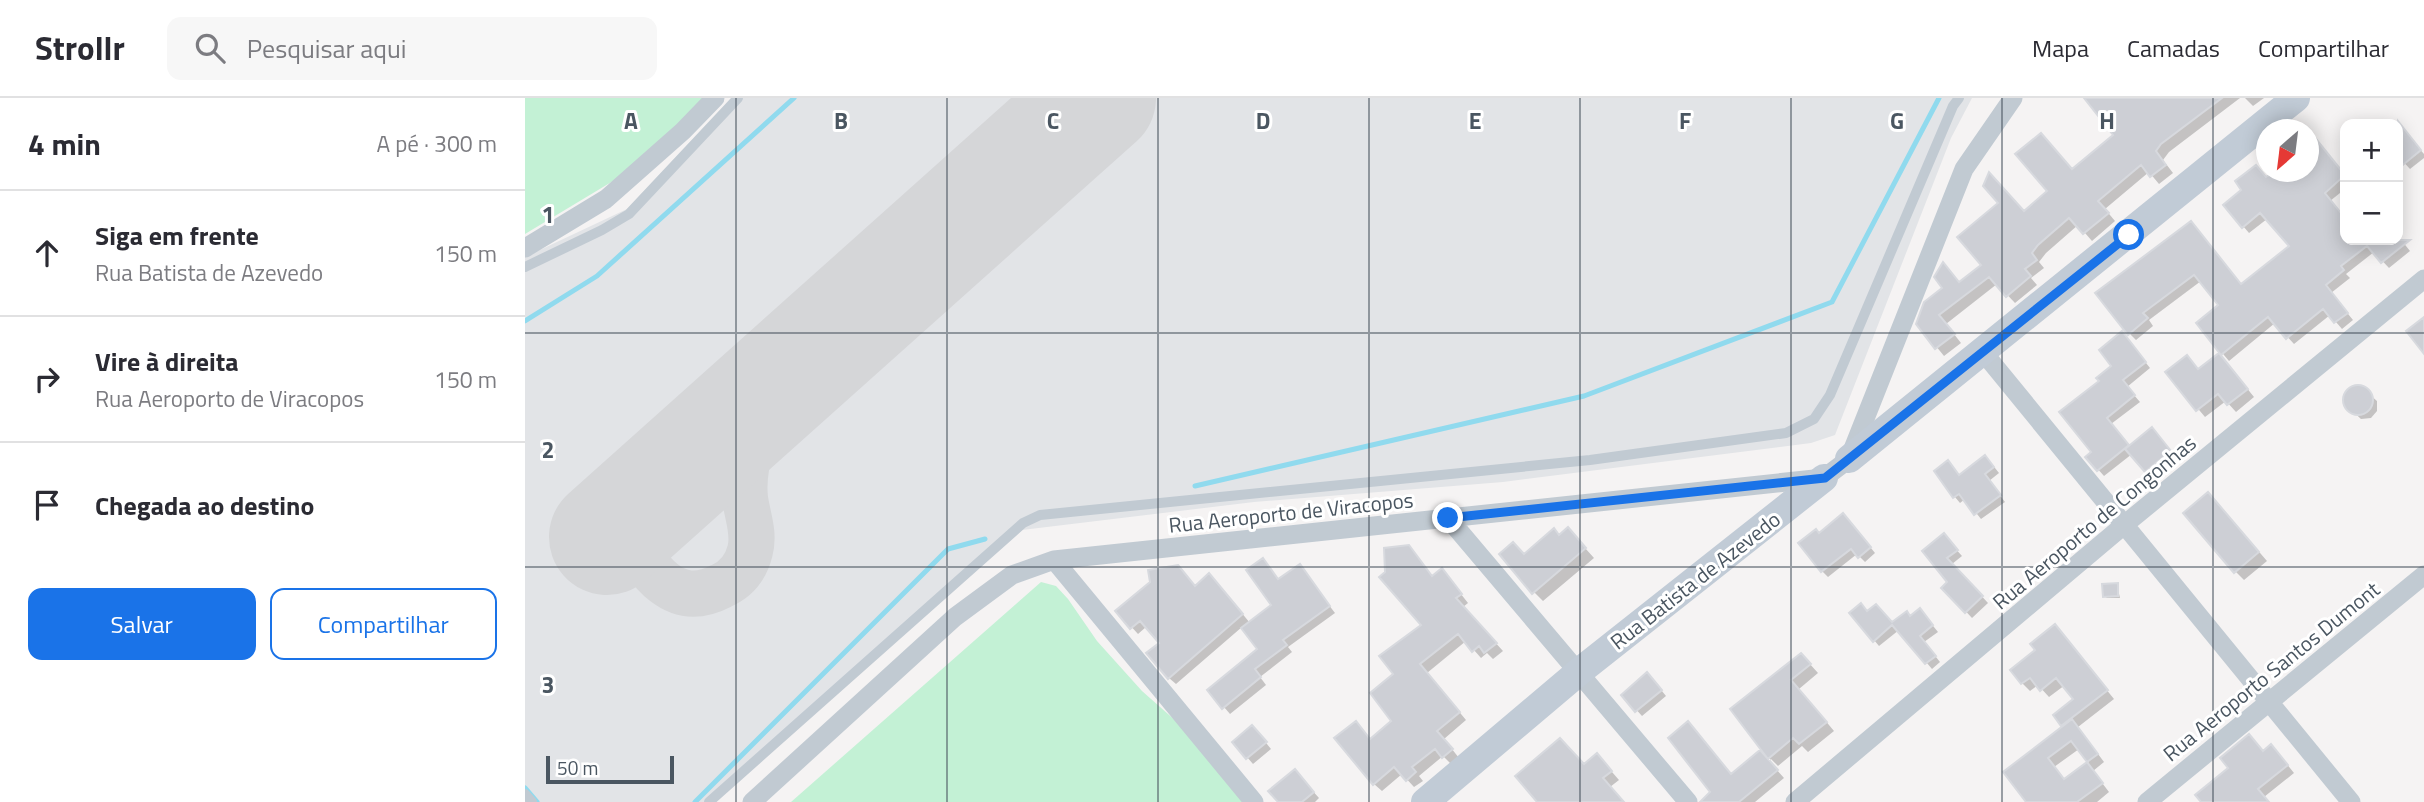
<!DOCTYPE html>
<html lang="pt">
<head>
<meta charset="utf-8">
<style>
  :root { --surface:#fff; --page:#f7f7f7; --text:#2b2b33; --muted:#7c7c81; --line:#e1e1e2; --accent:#1a73e8 }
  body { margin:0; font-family:"Titillium Web",sans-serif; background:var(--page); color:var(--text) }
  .controls { position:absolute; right:21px; top:21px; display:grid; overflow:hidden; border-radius:14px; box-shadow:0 4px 18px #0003 }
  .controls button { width:63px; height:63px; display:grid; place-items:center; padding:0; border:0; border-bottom:2px solid var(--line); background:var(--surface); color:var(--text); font:35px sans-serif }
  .compass { position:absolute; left:1731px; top:21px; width:63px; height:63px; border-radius:50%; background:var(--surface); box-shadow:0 4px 18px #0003; rotate:208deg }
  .scale { position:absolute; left:21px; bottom:18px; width:128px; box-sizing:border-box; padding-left:7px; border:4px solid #4a5661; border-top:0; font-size:19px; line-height:24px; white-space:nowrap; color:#4a5661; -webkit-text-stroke:5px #fff; paint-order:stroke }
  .stop { position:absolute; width:21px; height:21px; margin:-16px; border:5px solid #1a73e8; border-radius:50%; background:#fff }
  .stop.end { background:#1a73e8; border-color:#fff; box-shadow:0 2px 7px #0008 }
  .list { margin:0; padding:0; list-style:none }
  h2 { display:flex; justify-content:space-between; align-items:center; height:91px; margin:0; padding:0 28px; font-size:30px }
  h2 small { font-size:23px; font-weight:400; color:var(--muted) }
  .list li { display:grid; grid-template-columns:46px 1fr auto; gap:21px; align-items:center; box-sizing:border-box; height:126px; padding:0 28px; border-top:2px solid var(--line) }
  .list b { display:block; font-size:26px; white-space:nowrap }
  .list p { margin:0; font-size:23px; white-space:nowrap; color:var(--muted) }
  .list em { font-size:23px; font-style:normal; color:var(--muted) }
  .actions { display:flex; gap:14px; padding:21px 28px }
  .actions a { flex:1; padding:16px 0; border:2px solid var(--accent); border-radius:14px; text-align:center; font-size:24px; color:var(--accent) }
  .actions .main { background:var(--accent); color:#fff }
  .icon { flex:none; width:38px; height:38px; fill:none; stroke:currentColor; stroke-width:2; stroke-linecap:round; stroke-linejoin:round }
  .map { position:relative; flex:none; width:1899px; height:704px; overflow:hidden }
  header { display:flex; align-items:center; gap:42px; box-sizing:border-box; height:98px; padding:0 35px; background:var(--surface); border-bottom:2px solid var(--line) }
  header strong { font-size:33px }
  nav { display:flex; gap:38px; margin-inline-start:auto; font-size:24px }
  .search { width:490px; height:63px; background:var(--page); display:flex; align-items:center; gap:18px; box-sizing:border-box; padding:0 24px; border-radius:14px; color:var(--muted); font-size:26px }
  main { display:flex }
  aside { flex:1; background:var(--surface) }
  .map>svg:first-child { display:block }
  .airport { fill:#e2e4e7 }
  .green { fill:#c3f1d5 }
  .shadow { fill:#0003; fill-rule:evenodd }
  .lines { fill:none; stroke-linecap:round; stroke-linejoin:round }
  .stream { stroke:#90daee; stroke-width:5 }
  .taxiway { stroke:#d5d6d8; stroke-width:46 }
  .runway { stroke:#d5d6d8; stroke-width:116 }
  .building { fill:#cdcfd5; stroke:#d7d9de; stroke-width:2; fill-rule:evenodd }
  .lane { stroke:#c1cad2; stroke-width:10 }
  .street { stroke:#c1cad2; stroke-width:19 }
  .secondary { stroke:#c1cbd6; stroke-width:28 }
  .route { stroke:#1a73e8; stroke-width:9 }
  .grid { fill:none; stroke:#4a5661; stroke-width:2; stroke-opacity:0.55 }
  .labels { text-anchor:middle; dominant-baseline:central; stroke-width:6; stroke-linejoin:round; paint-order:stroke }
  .street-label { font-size:21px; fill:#4a5661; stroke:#fff }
  .grid-label { font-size:23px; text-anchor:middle; font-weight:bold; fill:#4a5661; stroke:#fff; stroke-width:6; stroke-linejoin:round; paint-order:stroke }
</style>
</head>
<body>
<header>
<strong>Strollr</strong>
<div class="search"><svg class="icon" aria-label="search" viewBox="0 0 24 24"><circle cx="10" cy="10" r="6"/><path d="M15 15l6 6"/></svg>Pesquisar aqui</div>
<nav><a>Mapa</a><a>Camadas</a><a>Compartilhar</a></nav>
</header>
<main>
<aside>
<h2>4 min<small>A pé · 300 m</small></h2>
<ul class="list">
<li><svg class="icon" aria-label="ahead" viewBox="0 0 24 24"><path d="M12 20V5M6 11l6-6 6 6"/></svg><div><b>Siga em frente</b><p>Rua Batista de Azevedo</p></div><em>150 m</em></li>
<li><svg class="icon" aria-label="right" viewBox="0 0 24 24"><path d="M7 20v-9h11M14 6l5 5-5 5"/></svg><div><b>Vire à direita</b><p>Rua Aeroporto de Viracopos</p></div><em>150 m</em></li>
<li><svg class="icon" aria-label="arrive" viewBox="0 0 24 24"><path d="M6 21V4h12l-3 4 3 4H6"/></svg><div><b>Chegada ao destino</b></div></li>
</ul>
<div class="actions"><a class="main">Salvar</a><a>Compartilhar</a></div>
</aside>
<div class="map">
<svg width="1899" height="704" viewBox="0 0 1899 704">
  <rect width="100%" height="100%" fill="#f5f3f3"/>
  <path class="airport" d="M206,0H1447L1426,40L1310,337L1286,345L978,384L729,404L497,432L189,704H0V159L102,111Z"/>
  <path class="green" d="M0,0H181L98,77L0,136Z
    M516,484L531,488L543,501L572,543L617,593L652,624L718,704H266Z"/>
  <path class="shadow" d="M1562,0H1715L1644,54L1638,62L1648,75L1634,86L1624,74L1580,111L1590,123L1567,143L1553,127L1521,155L1514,164L1519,170L1506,180L1512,187L1490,205L1472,186L1421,226L1436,245L1419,258L1393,226L1458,167L1500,115L1591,37Z
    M1720,0H1739L1728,8Z
    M1877,31L1899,56V60L1885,71L1873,58V34Z
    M1784,32L1820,78V91L1805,103L1820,121V142H1873V138L1885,153L1864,170L1849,154L1821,176L1825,180L1806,195L1828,222L1817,231L1805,217L1769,246L1750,225L1704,263L1673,226L1696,207L1676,183L1624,222L1628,228L1611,242L1604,235L1666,126L1717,188L1767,148L1742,121L1724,135L1718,128L1742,81L1752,74H1784Z
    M1602,241L1625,270L1602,289L1615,304L1586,326L1605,349L1633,337L1650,360L1627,379L1607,356L1579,378L1562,359L1568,354L1576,284Z
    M1700,263L1729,299L1711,314L1701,303L1680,319L1643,275L1674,273Z
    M1827,290H1837L1852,303V313L1846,320L1836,321L1821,307V298Z
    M1466,365L1474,375L1464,383L1480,404L1456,421L1440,401L1435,405L1430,399L1411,373L1435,379Z
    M1692,405L1742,463L1719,482L1711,474Z
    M1324,423L1350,455L1340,464L1332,456L1303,479L1297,473L1295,437Z
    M1419,438L1437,458L1427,466L1463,505L1447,520L1419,490L1425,484Z
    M1035,439L1052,441L1069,460L1018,503L1009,494L999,458Z
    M738,462L754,482L774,468L810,515L763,549L767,554L735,579L741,587L705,616L699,609L735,551L717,529L651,586L644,580L636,545L621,529L613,536L592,513L691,484L725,525L748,507Z
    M917,472L943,505L938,509L978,553L968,561L962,555L956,560L941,543L902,575L941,622L919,641L934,660L926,666L918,658L894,678L898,683L889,689L877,676L857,693L849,686L846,642L868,623L871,576L898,527L908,479Z
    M1592,487L1595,500H1582L1579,498Z
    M1343,515L1368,526L1400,518L1413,534L1399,544L1415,564L1407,571L1374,532L1354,548L1349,542Z
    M1530,528L1589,601L1553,629L1579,664L1568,673L1584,694L1572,704H1503L1480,674L1539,629L1530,617L1550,601L1540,587L1524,599L1513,587L1505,593L1497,585L1512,553ZM1554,651L1564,664L1540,683L1529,669Z
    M1284,565L1293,575L1274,591L1309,633L1283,654L1277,648L1253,668L1246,661L1244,663L1259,680L1230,704H1183L1207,678L1246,662L1208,611Z
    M1128,582L1141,598L1117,618L1098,597Z
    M733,635L746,651L728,666L709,644Z
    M1739,654L1753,655L1769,675L1739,699L1743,704H1678Z
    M1080,666L1094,682L1085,689L1098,704H1014L1059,668Z
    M775,679L794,700L790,704H755Z"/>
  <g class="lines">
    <path class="stream" d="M0,223L72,178L269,0
      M670,388L1059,298L1307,204L1414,0
      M0,690L12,704
      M170,704L423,451L460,441"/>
    <path class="taxiway" d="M96,427C119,464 144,515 196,488C212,481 221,469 225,453C230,435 222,417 220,400C216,359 236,323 252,288"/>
    <path class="runway" d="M82,439L573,0"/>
  </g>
  <path class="building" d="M1559,0H1697L1636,46L1631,53L1641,67L1625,79L1616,67L1573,103L1584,115L1558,136L1544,120L1513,147L1507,155L1512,162L1500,171L1506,178L1481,199L1464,179L1414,217L1430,236L1410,251L1391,226L1399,204L1417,190L1409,179L1418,164L1434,184L1456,167L1432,139L1473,105L1458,88L1464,74L1499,113L1522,93L1490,56L1516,35L1547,71L1588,37Z
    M1873,23L1896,52L1873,71Z
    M1783,31L1820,77L1800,95L1820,120V142H1885L1856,165L1842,148L1816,168L1819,172L1801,187L1823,215L1809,225L1798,211L1761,241L1743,219L1696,257L1671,225L1693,207L1669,177L1618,215L1623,220L1603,237L1570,195L1666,123L1716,186L1764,148L1735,115L1717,130L1698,107L1716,92L1710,83L1731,67L1741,79L1749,74H1783Z
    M1899,219V256L1881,233Z
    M1597,233L1621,264L1598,282L1610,297L1582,320L1604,347L1572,373L1560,359L1566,354L1534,314L1574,283L1571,280L1586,268L1574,252Z
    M1694,255L1723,291L1702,307L1693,296L1671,313L1640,274L1662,257L1673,271Z
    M1818 302a15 15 0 1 1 30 0a15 15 0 1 1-30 0Z
    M1627,329L1646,353L1620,374L1600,351Z
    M1460,357L1469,369L1460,376L1476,397L1449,417L1434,396L1428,400L1409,373L1423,362L1434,377Z
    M1683,394L1734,454L1709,475L1658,415Z
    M1318,415L1346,449L1333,460L1326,451L1296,474L1273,445L1291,431L1294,435Z
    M1043,429L1061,450L1007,496L974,456L988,444L999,456L1029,430L1034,437Z
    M1419,435L1433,452L1422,460L1458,498L1440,515L1416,490L1422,484L1397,453Z
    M884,447L907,478L917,470L937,496L931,500L972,545L959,555L954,548L947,554L933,536L895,566L935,614L912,633L928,651L917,660L910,651L887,669L891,674L881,683L869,669L848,687L809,640L831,623L845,641L866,623L845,595L868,576L854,558L896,527L854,479L860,474L859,450Z
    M738,460L753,481L775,466L805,508L758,542L762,547L730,571L736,579L697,611L682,592L732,551L716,530L746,507L721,472Z
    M653,467L670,488L684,475L718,516L643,581L621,555L634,545L615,523L605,531L590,513L625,484L623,472Z
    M1593,485V498L1578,499L1577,486Z
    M1336,505L1342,513L1351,506L1367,524L1382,513L1385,518L1395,510L1408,527L1395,538L1411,558L1400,566L1367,527L1348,544L1324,515Z
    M1530,526L1583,592L1536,628L1528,617L1548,601L1531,580L1515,593L1505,580L1496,586L1485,572L1510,552L1505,546Z
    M1276,555L1286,566L1266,582L1302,624L1274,646L1268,640L1243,661L1205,611Z
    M1122,574L1137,592L1110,614L1096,597Z
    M1547,621L1573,656L1562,664L1578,685L1552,704H1501L1478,674ZM1546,643L1562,664L1539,681L1523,660Z
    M1163,623L1206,676L1235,652L1253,672L1214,704H1175L1185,694L1143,640Z
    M727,627L742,644L721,661L707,644Z
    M1724,636L1738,653L1746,646L1763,667L1733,691L1744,704H1676L1670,697L1703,670L1695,660Z
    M1035,640L1059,666L1072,655L1087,673L1078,680L1099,704H1012L990,678Z
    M770,671L789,694L777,704H753L743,693Z"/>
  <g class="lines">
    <path class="lane" d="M0,169L77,132L104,116L213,0
      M0,696L7,704
      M184,704L498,425L515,417L1065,362L1261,335L1289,321L1305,297L1428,8L1434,0"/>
    <path class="street" d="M0,150L81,101L158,33L190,0
      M1458,254L1826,704
      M923,420L1163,704
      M529,462L729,704
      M227,704L430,519L487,477L529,462L1299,380L1324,361L1439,71L1488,0
      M1270,704L1599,427L1899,181
      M1622,704L1899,477"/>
    <path class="secondary" d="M1324,361L1771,0
      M900,704L1055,573L1299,380"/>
  </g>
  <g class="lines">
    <path class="route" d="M923,420L1300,380L1604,137"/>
  </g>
  <path class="grid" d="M211,0V704M422,0V704M633,0V704M844,0V704M1055,0V704M1266,0V704M1477,0V704M1688,0V704M0,235H1899M0,469H1899"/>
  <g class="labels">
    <g class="street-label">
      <text transform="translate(766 414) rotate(-6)">Rua Aeroporto de Viracopos</text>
      <text transform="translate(1569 424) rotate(-40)">Rua Aeroporto de Congonhas</text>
      <text transform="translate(1170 482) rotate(-38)">Rua Batista de Azevedo</text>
      <text transform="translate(1746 573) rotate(-39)">Rua Aeroporto Santos Dumont</text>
    </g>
  </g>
  <g class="grid-label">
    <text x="106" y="31">A</text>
    <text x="316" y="31">B</text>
    <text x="528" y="31">C</text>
    <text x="738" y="31">D</text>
    <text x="950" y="31">E</text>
    <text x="1160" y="31">F</text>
    <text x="1372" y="31">G</text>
    <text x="1582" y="31">H</text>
    <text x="23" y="125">1</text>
    <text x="23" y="360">2</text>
    <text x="23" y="595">3</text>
  </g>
</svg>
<div class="controls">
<button>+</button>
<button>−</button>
</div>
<svg class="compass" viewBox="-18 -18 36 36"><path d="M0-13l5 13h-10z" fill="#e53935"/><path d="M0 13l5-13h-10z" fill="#7c7c81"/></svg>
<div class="scale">50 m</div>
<div class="stop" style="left:1604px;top:137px"></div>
<div class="stop end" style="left:923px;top:420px"></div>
</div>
</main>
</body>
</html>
